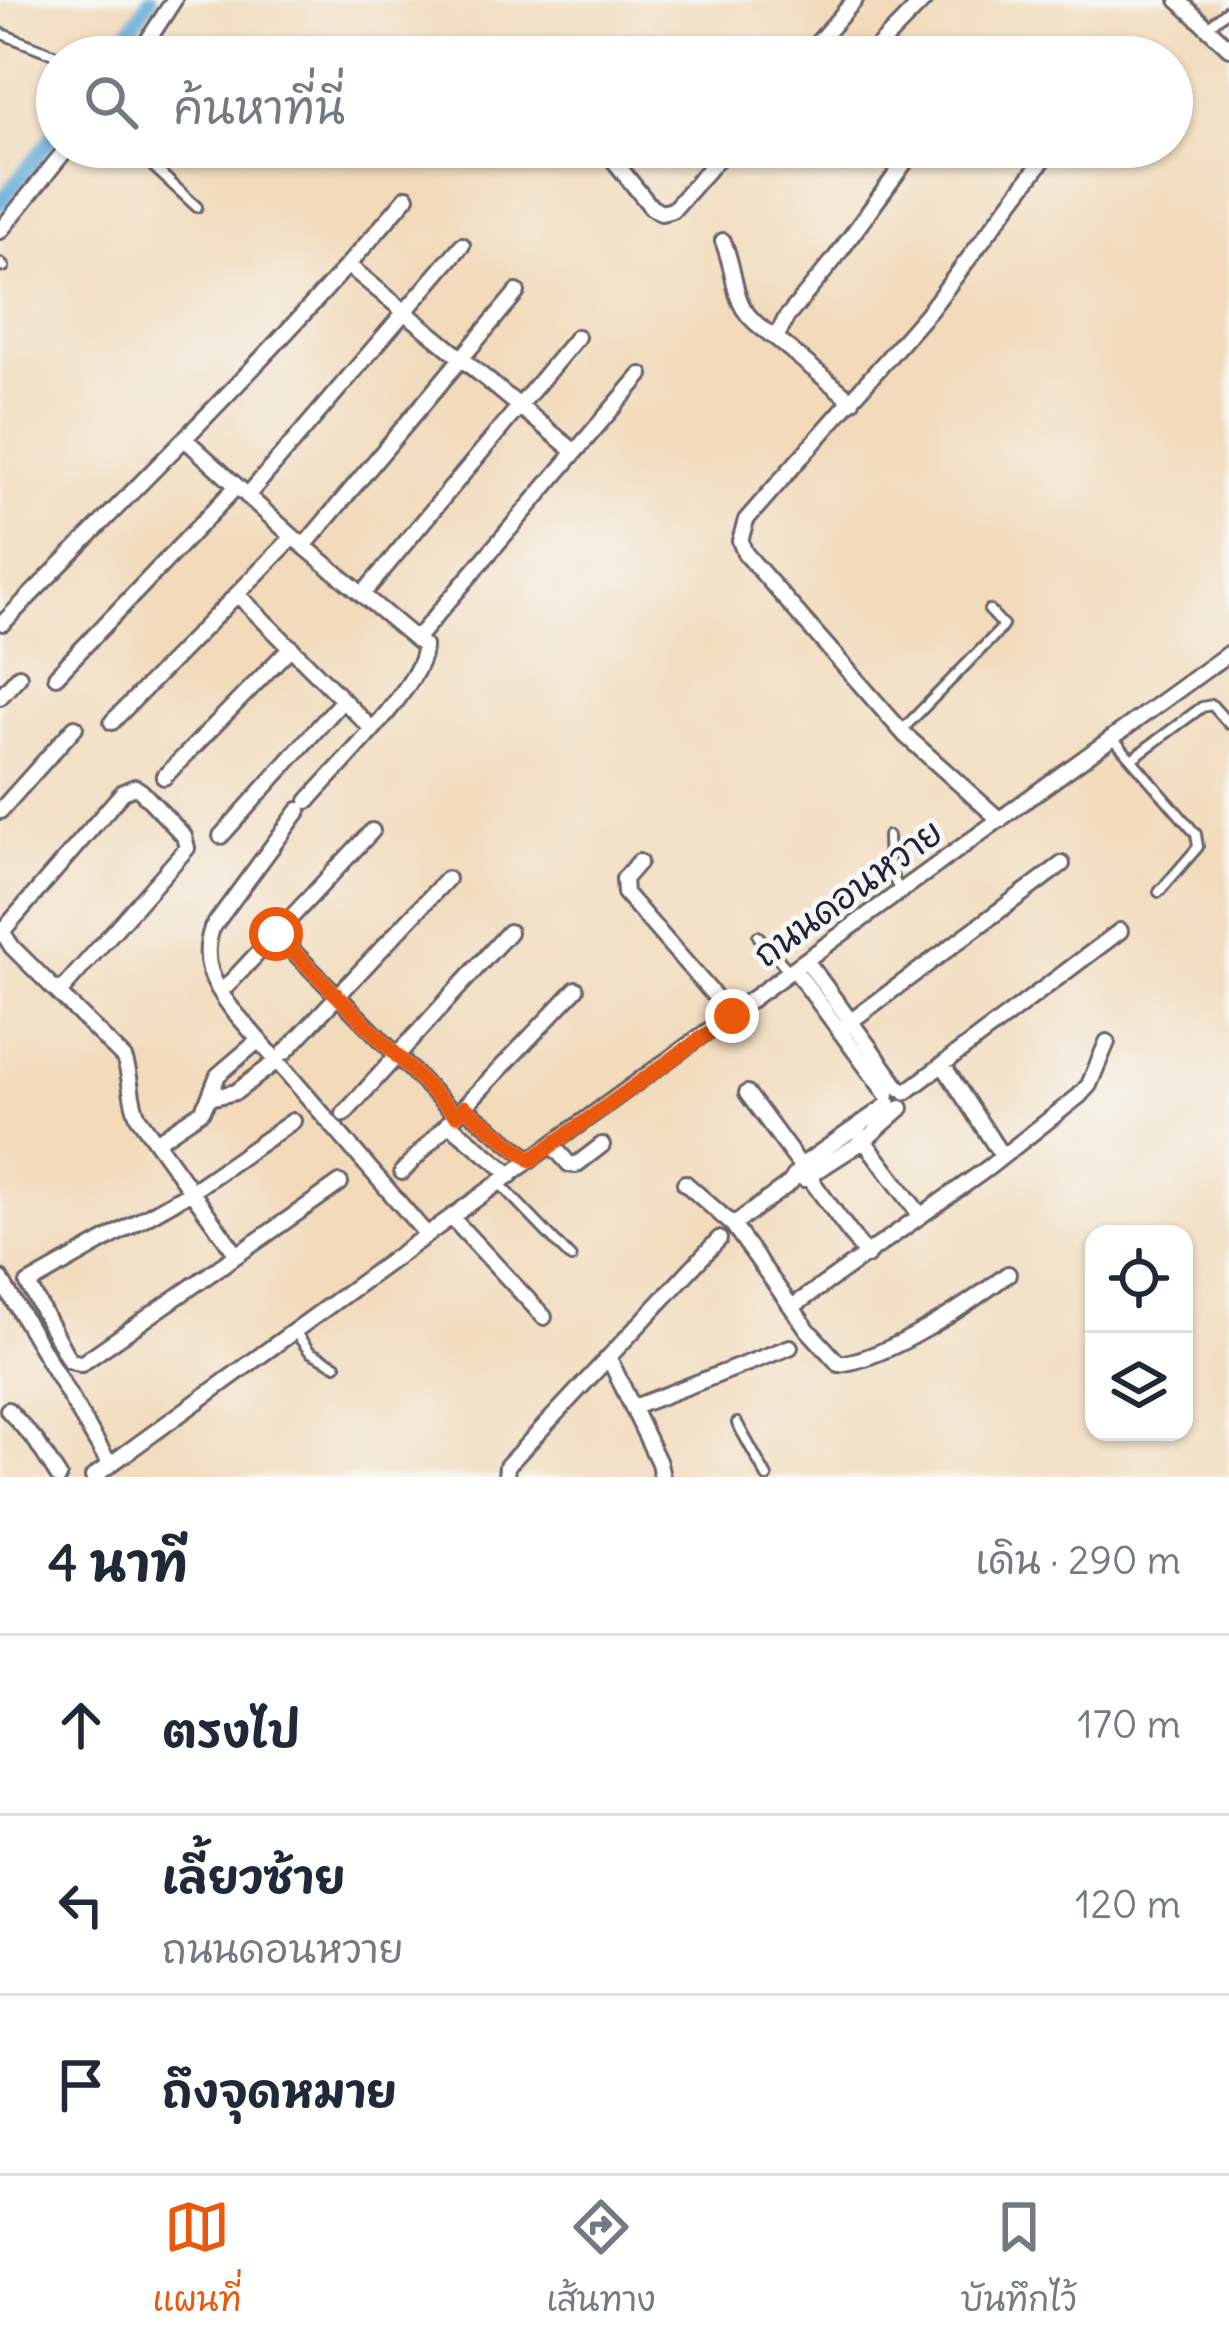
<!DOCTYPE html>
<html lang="th">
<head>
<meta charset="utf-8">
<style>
  :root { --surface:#fff; --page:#f6f6f7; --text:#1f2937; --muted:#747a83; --line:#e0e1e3; --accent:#ea580c }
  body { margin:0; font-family:Delius,"Playpen Sans Thai",sans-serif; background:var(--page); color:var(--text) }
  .controls { position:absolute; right:36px; bottom:36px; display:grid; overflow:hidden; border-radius:24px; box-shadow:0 3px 9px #0004 }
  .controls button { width:108px; height:108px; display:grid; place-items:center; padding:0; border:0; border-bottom:3px solid var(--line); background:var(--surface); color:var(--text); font:60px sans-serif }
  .stop { position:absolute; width:36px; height:36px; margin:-27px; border:9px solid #ea580c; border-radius:50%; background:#fff }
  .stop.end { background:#ea580c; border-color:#fff; box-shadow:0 3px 12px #0008 }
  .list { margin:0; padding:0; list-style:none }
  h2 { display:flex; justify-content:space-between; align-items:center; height:156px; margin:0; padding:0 48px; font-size:51px }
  h2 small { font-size:39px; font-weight:400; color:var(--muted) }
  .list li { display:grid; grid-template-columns:78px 1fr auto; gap:36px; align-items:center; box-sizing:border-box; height:180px; padding:0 48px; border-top:3px solid var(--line) }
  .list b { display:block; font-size:45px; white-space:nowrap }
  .list p { margin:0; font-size:39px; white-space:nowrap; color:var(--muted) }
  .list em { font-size:39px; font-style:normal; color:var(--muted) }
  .icon { flex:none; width:66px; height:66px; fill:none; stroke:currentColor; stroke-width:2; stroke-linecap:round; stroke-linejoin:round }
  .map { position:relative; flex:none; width:1229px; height:1477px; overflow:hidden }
  .search { position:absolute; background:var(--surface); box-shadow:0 3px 9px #0004; left:36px; right:36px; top:36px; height:132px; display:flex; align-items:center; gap:30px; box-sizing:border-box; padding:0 42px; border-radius:66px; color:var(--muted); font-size:45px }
  .sheet { height:696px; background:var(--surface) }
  nav { display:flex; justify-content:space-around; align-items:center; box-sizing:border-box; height:168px; border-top:3px solid var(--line); background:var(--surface); font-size:33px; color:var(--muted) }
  nav a { display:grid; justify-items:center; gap:6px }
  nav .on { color:var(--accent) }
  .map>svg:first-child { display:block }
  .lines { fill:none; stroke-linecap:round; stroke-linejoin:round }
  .canal { stroke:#5eacd8; stroke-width:15 }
  .service-casing { stroke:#6b6267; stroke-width:14 }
  .minor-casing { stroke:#6b6267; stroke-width:20 }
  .service { stroke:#fff; stroke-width:8 }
  .minor { stroke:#fff; stroke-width:14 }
  .route { stroke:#ea580c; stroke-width:15 }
  .labels { text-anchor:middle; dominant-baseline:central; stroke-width:10; stroke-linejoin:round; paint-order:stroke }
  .street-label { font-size:36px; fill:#22223b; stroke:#f6f6f2 }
</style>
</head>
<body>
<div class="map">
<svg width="1229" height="1477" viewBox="0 0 1229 1477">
  <rect width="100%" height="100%" fill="#f6f6f2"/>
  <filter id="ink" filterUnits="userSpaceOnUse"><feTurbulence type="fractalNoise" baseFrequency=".00833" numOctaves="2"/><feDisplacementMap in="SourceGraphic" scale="24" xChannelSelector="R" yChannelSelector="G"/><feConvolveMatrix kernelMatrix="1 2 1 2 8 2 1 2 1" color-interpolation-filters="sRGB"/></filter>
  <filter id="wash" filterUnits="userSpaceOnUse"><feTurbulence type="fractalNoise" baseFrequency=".004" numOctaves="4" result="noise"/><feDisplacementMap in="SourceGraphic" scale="48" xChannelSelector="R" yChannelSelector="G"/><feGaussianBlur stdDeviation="2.7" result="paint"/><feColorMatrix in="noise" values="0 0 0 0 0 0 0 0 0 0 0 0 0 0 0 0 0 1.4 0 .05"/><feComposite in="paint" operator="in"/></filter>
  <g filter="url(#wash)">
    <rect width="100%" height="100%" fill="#f2daba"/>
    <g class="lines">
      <path class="canal" d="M111,57L150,0
        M0,203L57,131"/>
    </g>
  </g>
  <g filter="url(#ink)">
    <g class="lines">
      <defs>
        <path id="service" d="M1209,26L1229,9
          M0,33L61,57
          M132,147L197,207
          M0,263L4,267
          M902,730L999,631L1003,625L989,610
          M1113,738L1196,834L1198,847L1159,892
          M1133,758L1202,707L1212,705L1229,724
          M888,836L889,869L899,890
          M758,936L789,971
          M500,1184L571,1258
          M295,1332L310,1352L336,1365
          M737,1423L767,1477"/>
        <path id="minor" d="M1178,0L1229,48
          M137,57L174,0
          M805,57L855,0
          M868,57L924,0
          M603,147L651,207L661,213L673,210L728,147
          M0,231L68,147
          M723,241C742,289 726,307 776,338
          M349,266L575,452L641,375
          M852,401L776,338L786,318L833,261L916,147
          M186,440L293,537L424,646C426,682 334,770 308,801
          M247,496L462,245
          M304,546L517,292
          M237,594L371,728
          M362,595L577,337
          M3,623C140,483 280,347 407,197
          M417,638L575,452
          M56,676L237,486
          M0,697L19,676
          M112,722L293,537
          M164,777L291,647
          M299,810L212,928C201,960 212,983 232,1009L427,1235
          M0,811L75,727
          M1000,820L905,735L745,553L740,541L746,520L930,310L1043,160L1046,147
          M221,836L343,700
          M639,862L624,879L625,893L732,1016
          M0,928L12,947L124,1058C132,1077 129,1098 138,1117L237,1255
          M0,934L123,792L135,787L141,791L184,836L187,848L59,993
          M276,934L456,1115
          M806,960L899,1088
          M795,970L887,1095
          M227,986L372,831
          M839,1030L1062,864
          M259,1040L218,1075L209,1098L236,1092L277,1061
          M285,1052L447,879
          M943,1065L1002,1156
          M906,1092L1120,931
          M747,1093L867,1256
          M464,1107L531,1160
          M344,1114L509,932
          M293,1121L192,1191L28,1284L69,1360L81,1364L340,1183
          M448,1123L511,1175
          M859,1134L921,1216
          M156,1142L202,1111L209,1098
          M552,1145L569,1164L576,1165L602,1145
          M402,1172L576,989
          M804,1179L865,1140L901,1108
          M685,1183L733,1225L808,1330L839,1364C891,1357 966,1306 1008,1274
          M452,1218L544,1317
          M733,1225L790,1183L802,1165L889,1104
          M0,1278L110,1465
          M792,1307L988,1168L1079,1096L1089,1085L1107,1042
          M609,1358L659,1463L662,1477
          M634,1407L790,1347
          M8,1410L36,1441L59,1477
          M93,1477L1229,653
          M506,1477L507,1466L719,1239"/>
      </defs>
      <use href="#service" class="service-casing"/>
      <use href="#minor" class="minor-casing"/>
      <use href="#service" class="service"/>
      <use href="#minor" class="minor"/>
    </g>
  </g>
  <g class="lines" filter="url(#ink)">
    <path class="route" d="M276,934L456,1115L464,1107L531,1160L732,1016"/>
  </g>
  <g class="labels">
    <g class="street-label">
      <text transform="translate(848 893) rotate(-36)">ถนนดอนหวาย</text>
    </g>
  </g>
</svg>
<div class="controls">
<button><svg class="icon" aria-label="locate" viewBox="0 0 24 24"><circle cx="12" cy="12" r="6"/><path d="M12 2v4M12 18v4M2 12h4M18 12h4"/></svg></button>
<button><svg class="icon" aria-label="layers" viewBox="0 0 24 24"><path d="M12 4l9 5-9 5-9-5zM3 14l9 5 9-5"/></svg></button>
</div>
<div class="stop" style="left:276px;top:934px"></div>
<div class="stop end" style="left:732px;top:1016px"></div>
<div class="search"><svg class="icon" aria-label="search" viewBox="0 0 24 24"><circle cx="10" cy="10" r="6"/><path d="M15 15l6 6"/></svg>ค้นหาที่นี่</div>
</div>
<section class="sheet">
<h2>4 นาที<small>เดิน · 290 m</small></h2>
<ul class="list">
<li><svg class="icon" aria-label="ahead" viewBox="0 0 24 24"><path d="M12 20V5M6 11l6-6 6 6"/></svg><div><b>ตรงไป</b></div><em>170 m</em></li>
<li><svg class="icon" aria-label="left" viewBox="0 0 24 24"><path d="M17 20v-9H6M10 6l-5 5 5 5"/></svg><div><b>เลี้ยวซ้าย</b><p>ถนนดอนหวาย</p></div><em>120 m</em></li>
<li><svg class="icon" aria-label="arrive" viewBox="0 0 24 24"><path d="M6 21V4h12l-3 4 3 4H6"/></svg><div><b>ถึงจุดหมาย</b></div></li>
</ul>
</section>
<nav>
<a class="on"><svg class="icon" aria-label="map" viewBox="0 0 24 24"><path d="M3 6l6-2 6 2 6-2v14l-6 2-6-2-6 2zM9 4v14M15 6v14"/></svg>แผนที่</a>
<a><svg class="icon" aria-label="directions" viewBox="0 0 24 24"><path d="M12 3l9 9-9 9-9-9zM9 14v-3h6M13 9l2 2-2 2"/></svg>เส้นทาง</a>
<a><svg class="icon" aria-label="saved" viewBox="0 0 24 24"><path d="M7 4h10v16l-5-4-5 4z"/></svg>บันทึกไว้</a>
</nav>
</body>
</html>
